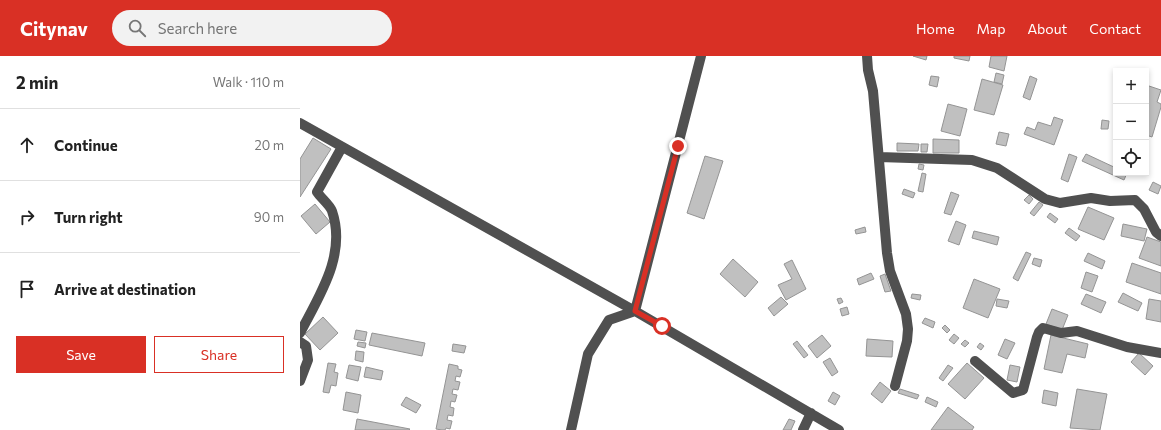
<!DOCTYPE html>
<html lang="en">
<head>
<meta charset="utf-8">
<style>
  :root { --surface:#fff; --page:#f2f2f2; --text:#222; --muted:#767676; --line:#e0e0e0; --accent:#d93025 }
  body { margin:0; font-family:Commissioner,sans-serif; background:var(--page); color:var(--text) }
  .controls { position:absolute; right:12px; top:12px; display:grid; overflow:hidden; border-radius:0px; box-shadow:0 2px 6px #0003 }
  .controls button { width:36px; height:36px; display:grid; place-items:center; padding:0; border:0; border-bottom:1px solid var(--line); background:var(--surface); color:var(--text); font:20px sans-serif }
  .stop { position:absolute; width:12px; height:12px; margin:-9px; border:3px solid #d93025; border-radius:50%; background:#fff }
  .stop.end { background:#d93025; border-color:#fff; box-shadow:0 1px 4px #0008 }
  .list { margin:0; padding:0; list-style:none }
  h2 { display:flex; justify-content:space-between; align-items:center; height:52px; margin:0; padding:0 16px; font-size:17px }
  h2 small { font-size:13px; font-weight:400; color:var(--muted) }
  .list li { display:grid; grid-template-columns:26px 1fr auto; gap:12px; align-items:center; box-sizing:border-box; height:72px; padding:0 16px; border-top:1px solid var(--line) }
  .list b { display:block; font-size:15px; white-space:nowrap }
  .list em { font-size:13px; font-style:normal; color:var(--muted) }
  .actions { display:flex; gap:8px; padding:12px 16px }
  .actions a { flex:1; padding:9px 0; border:1px solid var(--accent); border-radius:0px; text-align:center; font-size:14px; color:var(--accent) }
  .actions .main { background:var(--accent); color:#fff }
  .icon { flex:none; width:22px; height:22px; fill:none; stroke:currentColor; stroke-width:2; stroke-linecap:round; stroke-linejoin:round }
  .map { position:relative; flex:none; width:861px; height:374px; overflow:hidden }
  header { display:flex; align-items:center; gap:24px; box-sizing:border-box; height:56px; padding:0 20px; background:var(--accent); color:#fff }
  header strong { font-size:19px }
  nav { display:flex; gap:22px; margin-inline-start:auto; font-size:14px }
  .search { width:280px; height:36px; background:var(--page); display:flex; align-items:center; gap:10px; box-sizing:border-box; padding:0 14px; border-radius:22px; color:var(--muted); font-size:15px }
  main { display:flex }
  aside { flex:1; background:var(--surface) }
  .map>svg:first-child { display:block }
  .building { fill:#c0c0c0; stroke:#949494 }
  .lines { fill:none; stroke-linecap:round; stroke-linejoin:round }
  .minor { stroke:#505050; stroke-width:10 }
  .route { stroke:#d93025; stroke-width:5 }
</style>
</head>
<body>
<header>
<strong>Citynav</strong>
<div class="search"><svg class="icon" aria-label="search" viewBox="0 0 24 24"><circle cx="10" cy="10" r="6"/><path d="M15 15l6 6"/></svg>Search here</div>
<nav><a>Home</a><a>Map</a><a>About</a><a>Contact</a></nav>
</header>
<main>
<aside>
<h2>2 min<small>Walk · 110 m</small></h2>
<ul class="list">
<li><svg class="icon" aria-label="ahead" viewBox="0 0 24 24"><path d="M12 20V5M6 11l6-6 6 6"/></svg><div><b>Continue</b></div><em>20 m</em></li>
<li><svg class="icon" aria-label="right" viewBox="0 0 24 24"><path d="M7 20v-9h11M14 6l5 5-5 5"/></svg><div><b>Turn right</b></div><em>90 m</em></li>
<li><svg class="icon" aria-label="arrive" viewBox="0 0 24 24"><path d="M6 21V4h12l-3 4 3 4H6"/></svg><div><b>Arrive at destination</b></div></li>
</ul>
<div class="actions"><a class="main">Save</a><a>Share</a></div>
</aside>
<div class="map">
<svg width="861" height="374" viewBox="0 0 861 374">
  <rect width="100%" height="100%" fill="#fff"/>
  <path class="building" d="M613,0H627L626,4Z
    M654,0H670L669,5L654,2Z
    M691,0H707L704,15L689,11Z
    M696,17L704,19L702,28L694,26Z
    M631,20L639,21L637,31L629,29Z
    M730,20L737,23L730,44L723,41Z
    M682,23L703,29L694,59L674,54Z
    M846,29L861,34L857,46L861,48V51L852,81L846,79Z
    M648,48L667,53L660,80L641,75Z
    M754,61L763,64L754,89L724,78L727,71L735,74L738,66L751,70Z
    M802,64L809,65L808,73H801Z
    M699,76L709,78L706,90L696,88Z
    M13,82L31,93L0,141V103Z
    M633,83L659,84V97H633Z
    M597,87L619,88L618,95H597Z
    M621,88H628L627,96H621Z
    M769,98L777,101L768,126L761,123Z
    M786,98L816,112V117H827L824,124L782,105Z
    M405,100L423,105L404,163L387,157Z
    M619,108L624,109L623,114L618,113Z
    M622,117L626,118L623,136L618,135Z
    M853,126L861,130L858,138L849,134Z
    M604,133L615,137L613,142L602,138Z
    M651,136L659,139L651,159L644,157Z
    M729,139L733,143L729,148L724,144Z
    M739,146L743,149L734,160L730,157Z
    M15,148L30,166L16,178L1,160Z
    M788,151L814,162L804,184L778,173Z
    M750,157L758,163L755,167L747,161Z
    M656,165L666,169L659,189L648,185Z
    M823,168L847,173L844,185L821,180Z
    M565,171L566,176L556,178L555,174Z
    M769,172L780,180L776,185L765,177Z
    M674,175L699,181L697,189L672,182Z
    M847,181L861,186V210L839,202Z
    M726,196L731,198L718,225L713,222Z
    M788,197L805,205L802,213L784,205Z
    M734,202L742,204L740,211L732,208Z
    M433,203L458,226L445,241L420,218Z
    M492,204L506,233L486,244L478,229L492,223L484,208Z
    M832,207L861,217V238L826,226Z
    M786,216L798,220L792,236L781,232Z
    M571,217L574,223L559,229L557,223Z
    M585,218L591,235L585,236L580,220Z
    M674,223L700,233L688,262L663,252Z
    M823,237L842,247L838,255L818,246Z
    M612,238L621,239L620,244L611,242Z
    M786,238L806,246L801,257L781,248Z
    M481,241L488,248L474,260L468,252Z
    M541,242L543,246L539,248L537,243Z
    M697,243L709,245L707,252L696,250Z
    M849,243L861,245V266L846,263Z
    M547,251L549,258L542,260L540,253Z
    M752,253L768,259L762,274L746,268Z
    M23,261L38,277L20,294L5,278Z
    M625,262L635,266L633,272L622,267Z
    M645,269L650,274L647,277L642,272Z
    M56,274L67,276L65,285L54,283Z
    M72,277L125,287L122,300L69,289Z
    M654,278L659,282L654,288L649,284Z
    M522,279L531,290L517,302L508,290Z
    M751,279L788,288L785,302L767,298L762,317L744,313Z
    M567,283L593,285L592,301L566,300Z
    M705,283L715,287L707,303L698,299Z
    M665,284L669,287L665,291L661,288Z
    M497,285L508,299L504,302L493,288Z
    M58,286L66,287L65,292L57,290Z
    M680,287L684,290L681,294L677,291Z
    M153,288L166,290L164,297L152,295Z
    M56,295L64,296L63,306L55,304Z
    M839,297L853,310L845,319L831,306Z
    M530,302L538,316L532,320L523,306Z
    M28,307L36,308L34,316L38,317L36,330L31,329L29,337L23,336Z
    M667,307L684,322L665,343L648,328Z
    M149,308L158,310V313L162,314L160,321L156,320L155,325L160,326L158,334L153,333L152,338L157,339L155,346L151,345L150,351L154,352L153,360L148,359L147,364L152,365L150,373L146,372L145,374H142L136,373Z
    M49,309L61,311L58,325L46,322Z
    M648,309L653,312L643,325L639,322Z
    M710,309L720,311L717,326L707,324Z
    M66,311L83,315L81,324L64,321Z
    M580,326L591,335L582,347L571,338Z
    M600,333L619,339L617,343L598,337Z
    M777,333L807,338L800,374L770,372Z
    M744,334L758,337L756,350L742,347Z
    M46,336L61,339L58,357L43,354Z
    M533,336L540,340L535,349L528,345Z
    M106,341L121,349L116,357L101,349Z
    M627,341L638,346L636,351L625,346Z
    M648,351L674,371L672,374H631Z
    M57,363L110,373L109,374H55Z
    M489,363L495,365L491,374H483Z"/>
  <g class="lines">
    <path class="minor" d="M567,0L568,14L573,35L587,197L590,215L606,258L608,273L607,285L595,330
      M0,67L335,255L539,374
      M579,101L672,104L697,112L745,143L760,147L791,142L810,145L835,144L844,153L856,176L861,180
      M0,277C19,240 47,199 32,155C30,149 21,142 17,136L42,91
      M0,286L6,290L8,304L0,325
      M675,305L713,337L723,334L737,281L739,276L743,272L761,277L777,275L827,291L861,297
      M271,374L288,298L309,264L335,255L401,0
      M503,374L511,357"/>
  </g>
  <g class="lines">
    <path class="route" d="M362,270L335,255L378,90"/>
  </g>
</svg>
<div class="controls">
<button>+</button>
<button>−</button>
<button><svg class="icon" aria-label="locate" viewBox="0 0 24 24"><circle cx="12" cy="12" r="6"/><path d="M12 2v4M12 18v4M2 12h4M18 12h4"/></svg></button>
</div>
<div class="stop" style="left:362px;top:270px"></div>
<div class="stop end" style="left:378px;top:90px"></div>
</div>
</main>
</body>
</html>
